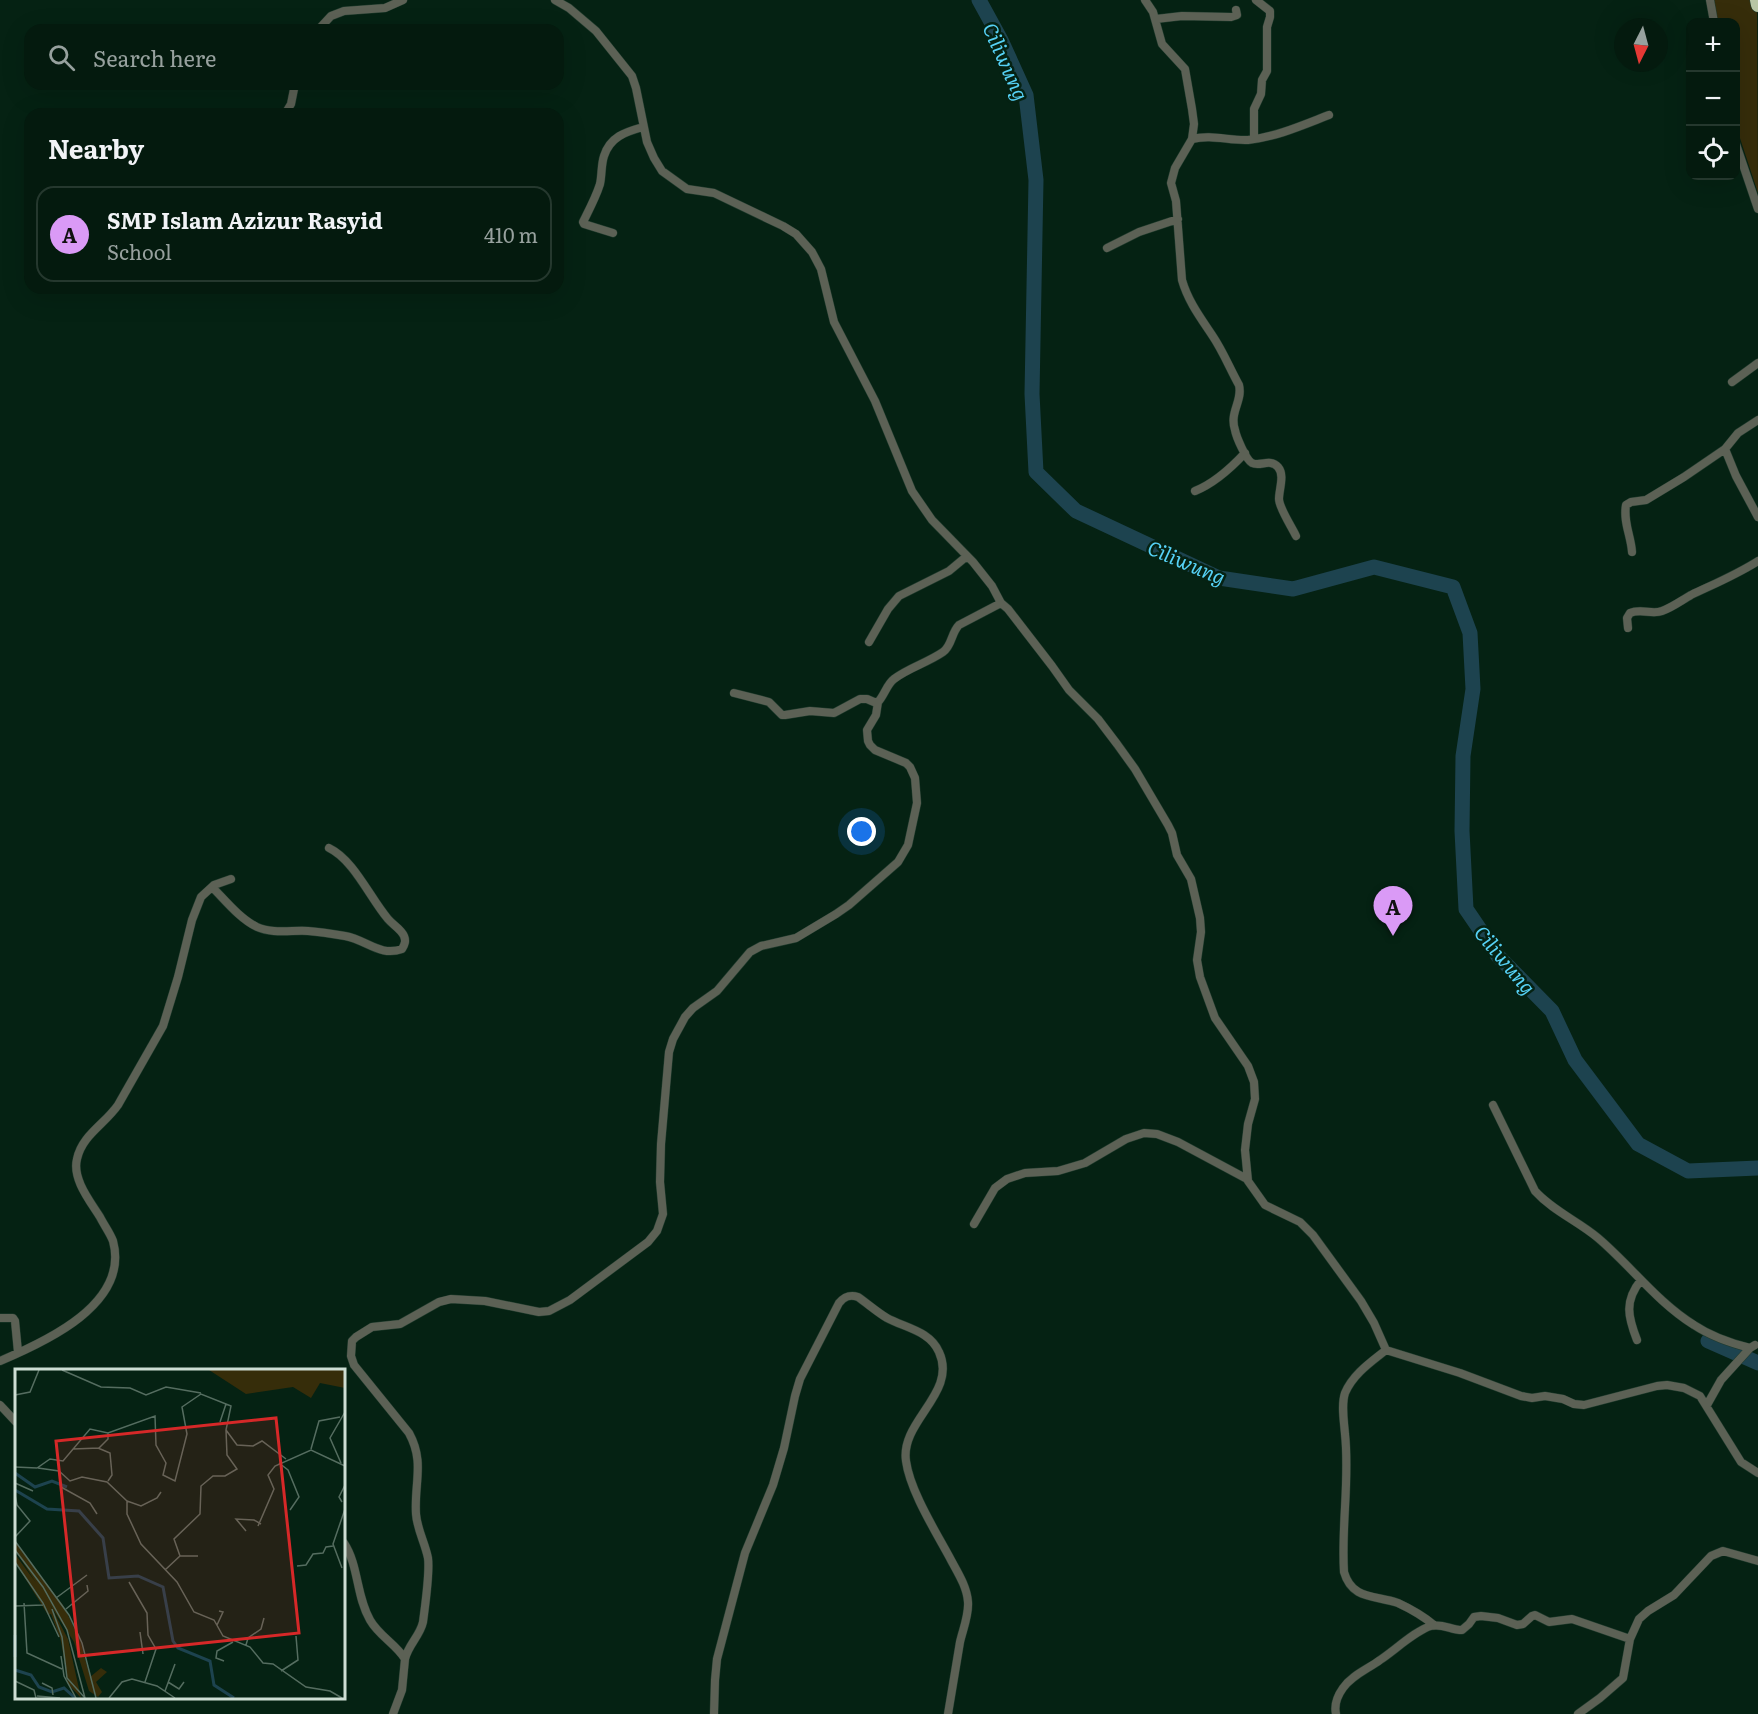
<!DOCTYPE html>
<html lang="en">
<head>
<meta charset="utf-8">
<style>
  :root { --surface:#041a0e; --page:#0d2317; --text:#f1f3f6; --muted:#97a19e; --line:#25382e; --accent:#da9af6 }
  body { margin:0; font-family:Literata,serif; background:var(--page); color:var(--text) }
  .controls { position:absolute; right:18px; top:18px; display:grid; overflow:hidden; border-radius:12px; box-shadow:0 6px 24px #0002 }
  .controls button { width:54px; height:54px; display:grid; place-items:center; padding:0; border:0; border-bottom:2px solid var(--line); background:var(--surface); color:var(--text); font:30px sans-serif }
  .compass { position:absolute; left:1614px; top:18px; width:54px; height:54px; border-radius:50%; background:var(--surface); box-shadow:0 6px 24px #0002; rotate:186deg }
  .you { position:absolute; left:862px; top:832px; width:21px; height:21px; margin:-15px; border:4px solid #fff; border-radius:50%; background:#1a73e8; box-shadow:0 0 0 9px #1a73e833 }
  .badge { display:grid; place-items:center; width:39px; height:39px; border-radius:50%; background:var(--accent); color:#111; font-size:20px; font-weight:700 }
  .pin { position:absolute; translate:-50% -50px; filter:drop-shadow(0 2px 3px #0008) }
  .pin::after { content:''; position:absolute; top:32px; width:21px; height:18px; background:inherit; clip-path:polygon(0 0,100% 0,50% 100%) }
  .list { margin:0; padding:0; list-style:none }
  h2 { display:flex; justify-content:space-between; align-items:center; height:78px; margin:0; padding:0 24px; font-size:26px }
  h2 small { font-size:20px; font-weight:400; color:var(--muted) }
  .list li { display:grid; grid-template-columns:39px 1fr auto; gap:18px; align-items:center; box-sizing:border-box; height:96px; margin:0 12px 12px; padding:0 12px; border:2px solid var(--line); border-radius:18px }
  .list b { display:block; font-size:22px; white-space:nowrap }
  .list p { margin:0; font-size:20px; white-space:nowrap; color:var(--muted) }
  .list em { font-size:20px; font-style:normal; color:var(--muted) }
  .icon { flex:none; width:33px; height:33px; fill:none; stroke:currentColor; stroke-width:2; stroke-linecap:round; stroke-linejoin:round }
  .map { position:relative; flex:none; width:1758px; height:1714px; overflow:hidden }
  .search { position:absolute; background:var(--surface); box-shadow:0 6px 24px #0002; left:24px; top:24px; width:540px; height:66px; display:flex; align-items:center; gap:15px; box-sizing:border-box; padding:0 21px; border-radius:18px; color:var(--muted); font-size:22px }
  .panel { position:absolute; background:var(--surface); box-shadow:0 6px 24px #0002; left:24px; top:108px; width:540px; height:186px; border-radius:18px }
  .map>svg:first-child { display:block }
  .green { fill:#362d0a }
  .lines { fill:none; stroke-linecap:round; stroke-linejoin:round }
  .river { stroke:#1d434f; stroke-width:15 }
  .street-casing { stroke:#213c2e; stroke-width:9 }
  .highway-casing { stroke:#213c2e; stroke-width:15 }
  .street { stroke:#5c6155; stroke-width:8 }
  .highway { stroke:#b8c5a5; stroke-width:14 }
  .labels { text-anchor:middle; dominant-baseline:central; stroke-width:5; stroke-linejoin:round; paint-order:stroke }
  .water-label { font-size:20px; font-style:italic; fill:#56d1f5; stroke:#052213 }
  .inset-river { fill:none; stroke:#1d434f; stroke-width:3 }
  .inset-road { fill:none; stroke:#556d60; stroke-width:1.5 }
  .view { fill:#d62828; fill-opacity:0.15; stroke:#d62828; stroke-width:3 }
  .inset-edge { fill:none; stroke:#ceded4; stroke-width:3 }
</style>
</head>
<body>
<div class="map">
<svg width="1758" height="1714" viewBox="0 0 1758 1714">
  <rect width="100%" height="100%" fill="#052213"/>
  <path class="green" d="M1710,0H1757L1758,193L1736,126V22H1714Z"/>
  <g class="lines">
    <path class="river" d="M979,0L1001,40L1026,95L1036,180L1032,394L1036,472L1076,511L1219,578L1293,589L1374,567L1453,587L1470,633L1473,689L1463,756L1462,831L1466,909L1498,956L1552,1011L1575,1060L1638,1144L1688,1171L1758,1168
      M1708,1341L1758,1363"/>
    <defs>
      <path id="street" d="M555,0L569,8L596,31L632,76L636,88L647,142L654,158L662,171L687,189L714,193L783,226L796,234L812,252L821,269L834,322L875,401L912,491L932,520L973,562L992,586L1001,603L1008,609L1052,666L1069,690L1098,719L1117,744L1135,769L1168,825L1172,833L1177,855L1191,879L1200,918L1201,932L1197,960L1200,977L1215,1018L1248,1066L1254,1082L1255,1099L1248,1124L1245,1150L1248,1181L1265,1205L1300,1222L1313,1235L1361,1301L1374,1323L1386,1350L1460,1373L1521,1396L1532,1398L1545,1396L1563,1399L1574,1404L1584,1405L1657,1386L1667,1385L1684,1388L1700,1396L1741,1462L1758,1473
        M1145,0L1153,12L1162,44L1185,69L1192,109L1194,124L1192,139L1175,168L1171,183L1176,201L1182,280C1188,301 1200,317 1212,335C1223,351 1230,369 1239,385C1243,401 1229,412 1235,430C1236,436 1246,460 1252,463C1260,467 1270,458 1278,467C1285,475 1279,489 1279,499C1279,508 1292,527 1296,536
        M1710,0L1714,22
        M1156,19L1182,16L1231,17L1237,15L1236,10
        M318,30L331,16L344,11L385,8L403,0
        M285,114L291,104L295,84
        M1192,139C1212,134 1229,141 1248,140C1276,137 1303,125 1329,115
        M1254,139V109L1261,94L1262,80L1267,71V27L1270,17V11L1256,0
        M1736,144L1758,209
        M613,233L584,224L583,222C589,210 596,197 600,184C602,175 601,165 604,156C610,137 625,132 643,127
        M1107,248L1139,232L1178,219
        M1732,382L1758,363
        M1725,449L1736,476L1758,517
        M1195,491C1215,483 1231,468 1245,453
        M1632,552C1631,536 1623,522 1626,505L1631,502L1646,500L1684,477L1725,449L1738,433L1758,420
        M1628,628L1627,618L1630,613C1641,608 1652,615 1662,611C1673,607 1682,600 1691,595C1714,584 1736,575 1758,561
        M869,642L888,609L899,596L949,571L967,556
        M734,693L769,702L782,715H785L810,711L834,713L860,699H867L874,702H878C884,696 887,684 894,679C908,668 927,663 943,652C952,646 951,633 959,625L1001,603
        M212,887C225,900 240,919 257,927C272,934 292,930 308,931C320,932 333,934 345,936C367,940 380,957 402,949C405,944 406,941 404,936C401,929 393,925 388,919C370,898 354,860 329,848
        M1493,1105L1535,1191C1553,1211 1578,1221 1598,1238C1631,1266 1657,1302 1694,1325C1712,1337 1730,1343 1750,1348L1755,1345
        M974,1224L995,1188L1007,1179L1025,1173L1058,1171L1085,1163L1126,1139L1144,1133L1157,1134L1178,1142L1247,1179
        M0,1318H13L15,1321L18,1352
        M1637,1340C1628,1317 1624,1301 1641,1280
        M1386,1350C1371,1362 1353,1374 1345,1393C1341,1405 1344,1421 1345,1434C1350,1480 1341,1526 1344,1572C1352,1600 1375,1595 1398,1603C1411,1609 1423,1616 1434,1625
        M0,1361C45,1342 130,1304 113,1241C110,1233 104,1225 100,1217C90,1201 72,1179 77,1159C82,1135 105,1124 118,1105L163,1026L178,977L192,920L201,897L214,885L231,879
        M0,1405L16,1422
        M1707,1405L1721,1380L1750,1348
        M344,1543C359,1566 356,1596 370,1620C379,1636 396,1644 405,1659L402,1690L393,1714
        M405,1659C408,1645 420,1636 423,1622C425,1606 430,1573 428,1558C425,1543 417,1529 416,1514C414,1483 425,1462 409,1433L354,1365L351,1356L352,1341L356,1337L372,1327L400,1324L439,1302L451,1299L485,1301L539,1312L549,1311L570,1300L648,1242L657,1231L663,1214L660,1182L661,1144L669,1052L673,1039L685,1017L693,1008L717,991L750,952L761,946L796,938L836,914L849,905L898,862L908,845L917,803L915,778L910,767L906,763L875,750L870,745L868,741L867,730L876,715L878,702
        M714,1714L715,1680L717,1659L745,1553L773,1485L784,1448L795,1396L800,1379L839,1303C844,1297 849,1294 858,1297C868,1304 877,1312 887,1318C906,1328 930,1331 939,1352C958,1393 900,1421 906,1461C910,1491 936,1532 951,1560C958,1573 967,1587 968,1602C969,1615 963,1629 960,1642C956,1666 952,1690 948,1714
        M1336,1714C1334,1705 1338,1695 1343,1688C1352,1675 1368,1669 1380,1660C1394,1651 1416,1630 1431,1626C1442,1623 1451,1630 1462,1630L1469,1624L1474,1617L1481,1616L1498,1618L1517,1625L1523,1624L1532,1616L1535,1615L1549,1622L1572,1619L1630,1639
        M1578,1714L1600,1698L1623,1678L1630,1639L1639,1619L1648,1611L1674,1595L1711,1556L1723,1551L1758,1561"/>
      <path id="highway" d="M1757,0L1758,5"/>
    </defs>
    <use href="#street" class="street-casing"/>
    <use href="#highway" class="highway-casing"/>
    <use href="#street" class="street"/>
    <use href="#highway" class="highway"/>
  </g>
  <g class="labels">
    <g class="water-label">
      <text transform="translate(1007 61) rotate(66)">Ciliwung</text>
      <text transform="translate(1187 561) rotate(23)">Ciliwung</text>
      <text transform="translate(1506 959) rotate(50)">Ciliwung</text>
    </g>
  </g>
  <g transform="translate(15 1369)">
    <rect width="330" height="330" fill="#052213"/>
    <path d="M194,1H330V19L305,14L296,29L278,18L231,25ZM0,173L48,236L65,271L75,308L86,299L92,303L81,313L87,323L83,328L74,322L59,273L0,181ZM0,185L30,226L53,270L66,329L53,315L46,272L36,245L33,246L0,193Z" fill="#362d0a"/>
    <path class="inset-river" d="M0,104L20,118L37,112L52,118M0,121L32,140L64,142L88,169L94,209L123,207L148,218L158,272L163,279L195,292L199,316L219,329M0,266V288M0,301L16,306L24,318L37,323L49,319L60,329"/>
    <path class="inset-road" d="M47,1L86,18L115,19L131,26L151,18L186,24M0,26L15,23L24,1M205,53L211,35M83,79L95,84L97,106L93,112M58,80L84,79L93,70V64M296,80L304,52L325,48M264,94L273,101L284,128L275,141M326,94L315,69L330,43M0,98L22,99L35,90L48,92L75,60L93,64L140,47L141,76L151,94L148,106L160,112L172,65L167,38L186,25L216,37L211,61L222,76L238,77L247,72L271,90M23,99L44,102L55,112L67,108L92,113L112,132V145L126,175L162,213L179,243L199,251L208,267L235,278L248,294L258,295L291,318L315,322L327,329M0,114L18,122M46,118L75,134L82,145M0,126L2,136L15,152L0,168M112,132L126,137L142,129L146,123M327,133L324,128L330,116M243,157L259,120L253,106L260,97L296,81L330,97M231,162L221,150L239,151L246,155M0,172L54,246L67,274L81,329M0,181L28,218L52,261L70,329M165,187L159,170L185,145L186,117L198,107H210L222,100L212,86L211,61M0,193L28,234L44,268M282,197L291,196L298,185L308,184L311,178L318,177M327,199L318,175L330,140M150,201L165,187H183M114,213L132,244L133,266L141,280L130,313M41,229L72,206M9,234L12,284L47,300M0,237L28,236M37,240L47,268L52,309L70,329M51,240L73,222L72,216M202,256L208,243L204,242M125,263L128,285M231,276L233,269L246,260L249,249M46,287L49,307L61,329M209,292L201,289L202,282L218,273M266,302L283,291L281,267M0,312L19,321L21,329M153,313L164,320L169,313M27,314L37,319L38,326M150,322L160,295M22,327L45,329M94,329L107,313L117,310L142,317L160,329"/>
    <path class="view" d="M261,49L284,264L64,287L41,72Z"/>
    <rect width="330" height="330" class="inset-edge"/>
  </g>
</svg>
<div class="controls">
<button>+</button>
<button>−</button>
<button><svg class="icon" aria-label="locate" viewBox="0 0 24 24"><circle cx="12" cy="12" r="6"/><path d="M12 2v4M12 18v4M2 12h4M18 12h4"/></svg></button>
</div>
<svg class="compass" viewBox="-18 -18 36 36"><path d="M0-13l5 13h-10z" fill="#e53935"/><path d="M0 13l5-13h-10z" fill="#97a19e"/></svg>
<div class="you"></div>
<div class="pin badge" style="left:1393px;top:936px">A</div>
<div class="search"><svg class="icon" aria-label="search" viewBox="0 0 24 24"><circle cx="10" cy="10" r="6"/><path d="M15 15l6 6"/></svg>Search here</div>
<section class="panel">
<h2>Nearby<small></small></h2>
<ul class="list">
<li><span class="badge">A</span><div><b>SMP Islam Azizur Rasyid</b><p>School</p></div><em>410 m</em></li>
</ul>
</section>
</div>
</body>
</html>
